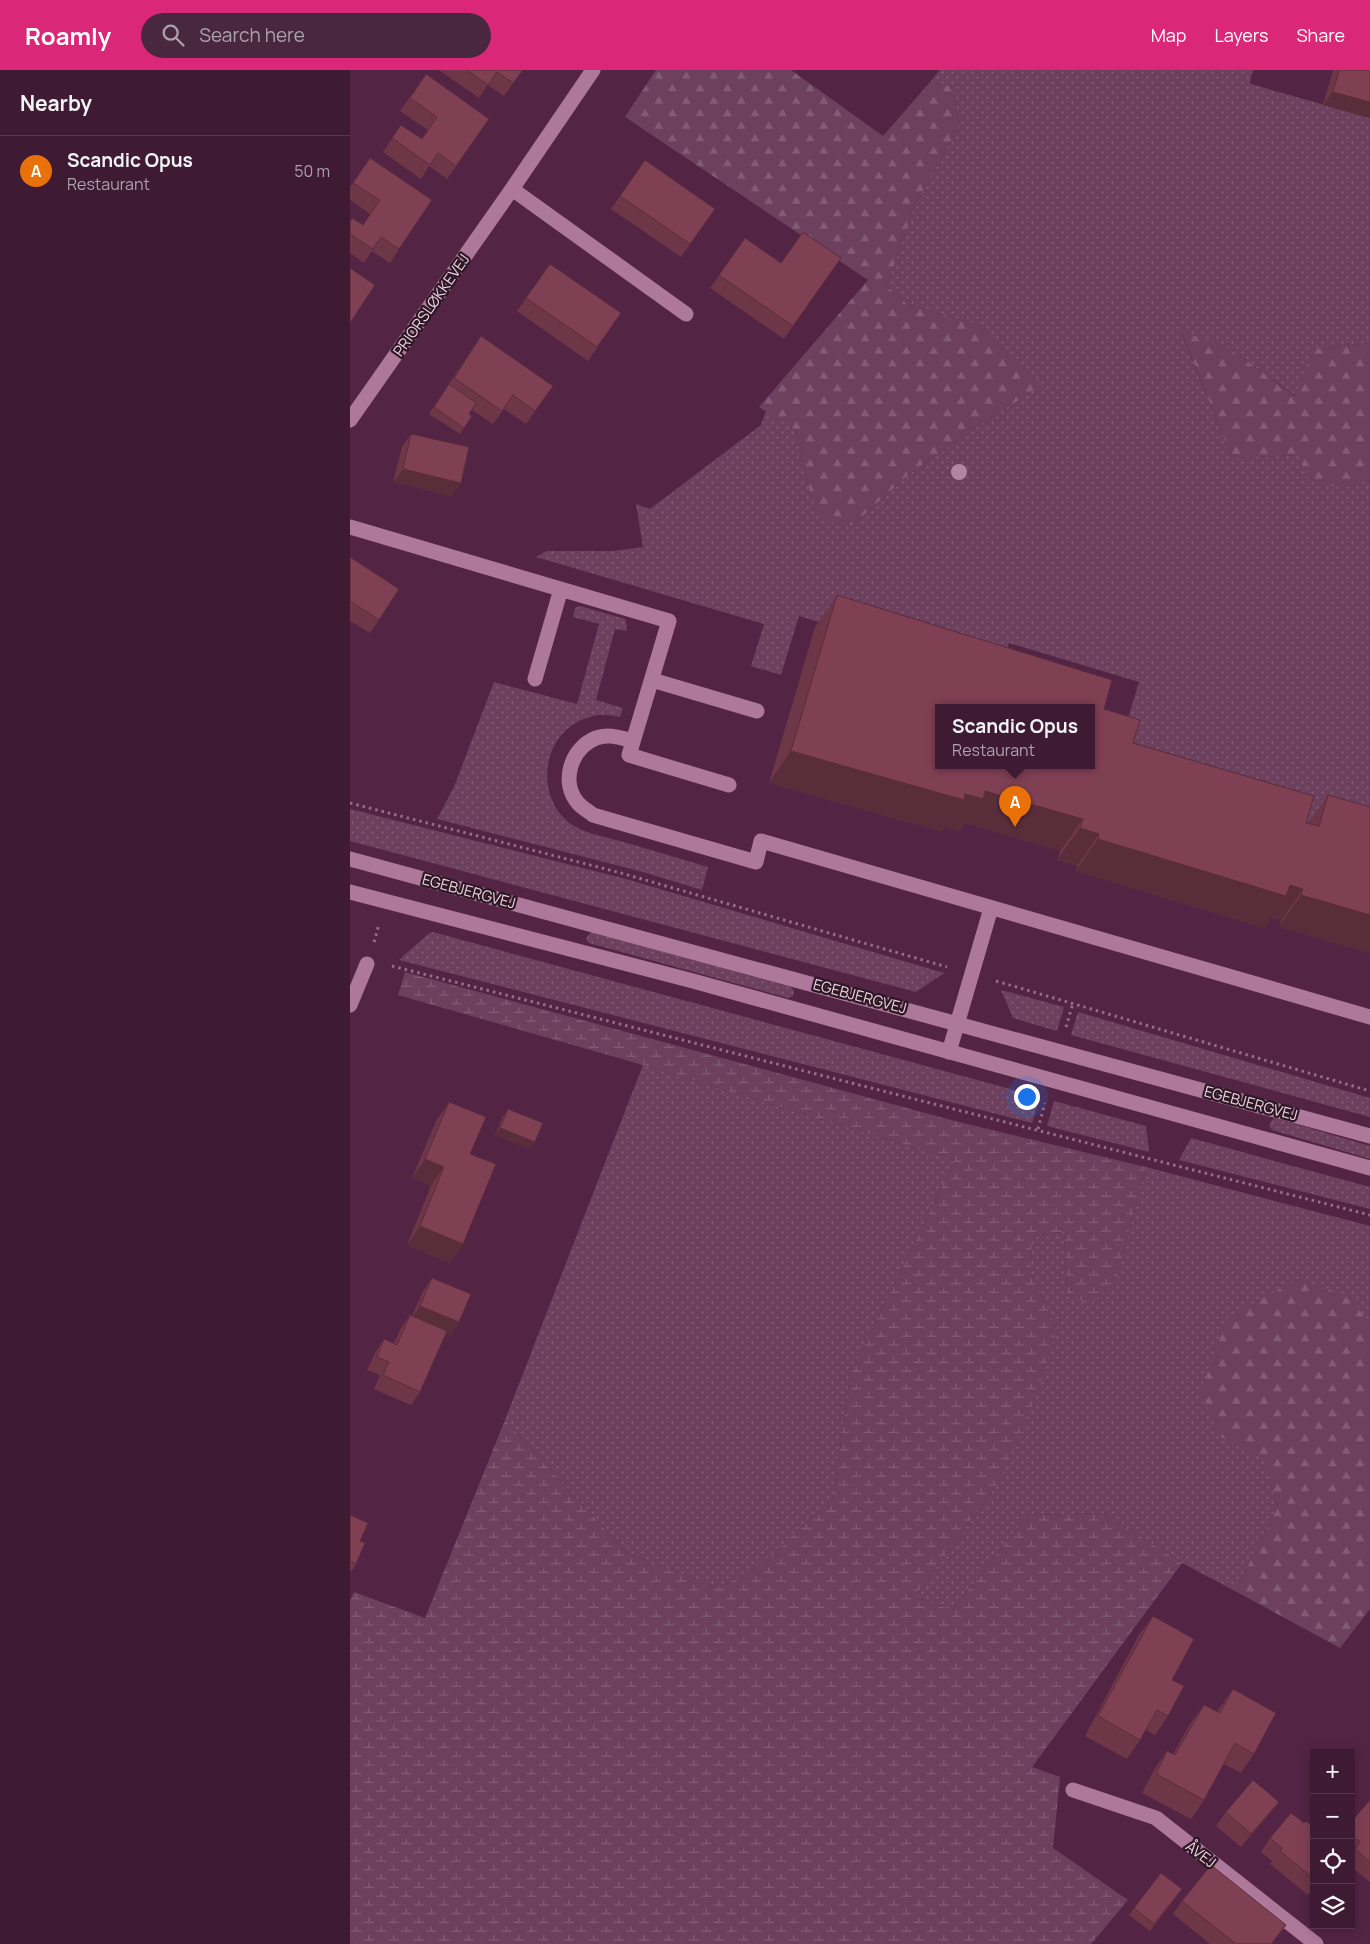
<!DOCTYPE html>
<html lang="en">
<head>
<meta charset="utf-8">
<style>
  :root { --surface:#3e1b33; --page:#49283f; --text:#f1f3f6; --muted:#ada1ac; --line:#57394e; --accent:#db2777 }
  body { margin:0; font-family:Manrope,sans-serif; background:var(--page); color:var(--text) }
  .controls { position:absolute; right:15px; bottom:15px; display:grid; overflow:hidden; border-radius:0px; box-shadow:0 2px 12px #0003 }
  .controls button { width:45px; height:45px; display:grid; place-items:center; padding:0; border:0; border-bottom:1px solid var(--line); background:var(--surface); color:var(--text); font:25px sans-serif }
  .you { position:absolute; left:676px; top:1026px; width:18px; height:18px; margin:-12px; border:4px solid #fff; border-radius:50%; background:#1a73e8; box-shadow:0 0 0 8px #1a73e833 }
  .badge { display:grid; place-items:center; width:32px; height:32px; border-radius:50%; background:var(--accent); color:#fff; font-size:16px; font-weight:700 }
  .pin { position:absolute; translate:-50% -41px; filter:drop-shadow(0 1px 2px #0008) }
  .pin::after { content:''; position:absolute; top:26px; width:18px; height:15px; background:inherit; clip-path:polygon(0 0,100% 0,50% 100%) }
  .popup { position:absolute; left:585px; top:634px; width:160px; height:65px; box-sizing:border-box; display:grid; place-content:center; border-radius:0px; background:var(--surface); filter:drop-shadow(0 1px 4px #0005); font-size:16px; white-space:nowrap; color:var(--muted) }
  .popup b { font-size:19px; color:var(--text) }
  .popup::after { content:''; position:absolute; left:50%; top:100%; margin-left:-10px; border:10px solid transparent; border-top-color:var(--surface) }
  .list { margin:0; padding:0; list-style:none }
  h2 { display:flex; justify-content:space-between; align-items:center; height:65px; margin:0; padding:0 20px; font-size:21px }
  h2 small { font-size:16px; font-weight:400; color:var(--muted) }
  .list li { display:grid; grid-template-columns:32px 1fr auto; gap:15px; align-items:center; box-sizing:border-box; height:70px; padding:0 20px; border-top:1px solid var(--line) }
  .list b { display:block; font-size:19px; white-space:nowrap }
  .list p { margin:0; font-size:16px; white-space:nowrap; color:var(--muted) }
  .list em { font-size:16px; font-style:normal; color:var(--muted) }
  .icon { flex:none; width:28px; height:28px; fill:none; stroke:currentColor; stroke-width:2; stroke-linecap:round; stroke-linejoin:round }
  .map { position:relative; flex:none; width:1020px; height:1874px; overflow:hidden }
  header { display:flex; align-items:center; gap:30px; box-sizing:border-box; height:70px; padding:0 25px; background:var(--accent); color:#fff }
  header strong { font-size:24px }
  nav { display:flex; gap:28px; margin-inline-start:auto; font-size:18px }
  .search { width:350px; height:45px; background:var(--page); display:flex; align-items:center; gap:12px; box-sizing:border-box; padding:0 18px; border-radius:28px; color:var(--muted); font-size:19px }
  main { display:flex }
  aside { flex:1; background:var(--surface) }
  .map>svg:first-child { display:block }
  .grass { fill:url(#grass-dots) }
  .forest { fill:url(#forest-firs) }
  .wetland { fill:url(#wetland-marsh) }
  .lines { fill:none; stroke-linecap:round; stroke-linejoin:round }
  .path { stroke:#966e88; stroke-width:3; stroke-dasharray:2.5 4; stroke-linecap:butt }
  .service { stroke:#ae789a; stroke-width:15 }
  .minor { stroke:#ae789a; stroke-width:15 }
  .tertiary { stroke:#ae789a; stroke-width:15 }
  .tree { fill:#b087a1 }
  .wall { fill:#6e3748 }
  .shaded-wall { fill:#5a2d3b }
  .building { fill:#804054; stroke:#5a2d3b; fill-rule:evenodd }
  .labels { text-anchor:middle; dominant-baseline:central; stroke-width:4.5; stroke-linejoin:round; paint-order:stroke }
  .street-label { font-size:15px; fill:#f0d2e4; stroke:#2c1725 }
</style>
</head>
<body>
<header>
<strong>Roamly</strong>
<div class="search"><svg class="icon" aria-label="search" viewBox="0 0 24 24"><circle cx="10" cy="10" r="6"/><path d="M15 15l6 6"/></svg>Search here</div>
<nav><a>Map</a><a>Layers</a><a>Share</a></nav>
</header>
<main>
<aside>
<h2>Nearby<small></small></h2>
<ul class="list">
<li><span class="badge" style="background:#e8710a">A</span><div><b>Scandic Opus</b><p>Restaurant</p></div><em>50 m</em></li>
</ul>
</aside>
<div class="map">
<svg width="1020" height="1874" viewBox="0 0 1020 1874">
  <defs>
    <pattern id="grass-dots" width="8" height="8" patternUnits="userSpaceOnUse" patternTransform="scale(1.25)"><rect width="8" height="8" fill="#6d415e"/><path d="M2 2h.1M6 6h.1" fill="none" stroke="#825c75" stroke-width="1.8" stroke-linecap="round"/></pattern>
    <pattern id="forest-firs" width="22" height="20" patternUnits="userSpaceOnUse" patternTransform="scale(1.25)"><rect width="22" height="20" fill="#6d415e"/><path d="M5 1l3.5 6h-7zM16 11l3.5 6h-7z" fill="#825c75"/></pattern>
    <pattern id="wetland-marsh" width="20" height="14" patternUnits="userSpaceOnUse" patternTransform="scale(1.25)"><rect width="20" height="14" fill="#6d415e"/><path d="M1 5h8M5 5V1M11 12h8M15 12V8" fill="none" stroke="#825c75"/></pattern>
  </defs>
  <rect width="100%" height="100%" fill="#532444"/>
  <path class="grass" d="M590,0H903L900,11L901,14L1020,48V273L964,279L946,326L880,279L831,262L882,388L948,385L992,418L1020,410V776L761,705L789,612L659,573L649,607L449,546L431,605L401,596L414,554L186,487L197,481H264L293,477L286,434L300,439L411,355L416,341L445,360L461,428L503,455L559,404L635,351L690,316L625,254L557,234L537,216L563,140L610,54L601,16L580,12Z
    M230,536L275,549L277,555L276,561L265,559L246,630L273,638L270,647C260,645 249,644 240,647C194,659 183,721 217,751C229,762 255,767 270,771C300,780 329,788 358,797L352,820L293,802L87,749L104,717L144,612L227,634L249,554L223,547L225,538Z
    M0,739L276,809L594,903L566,922L0,771Z
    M83,862L690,1027L682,1053L49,890L78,864Z
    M242,862L441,917L444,921L443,926L438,928L239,873L236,869L238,865Z
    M651,920L714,937L707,961L663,948Z
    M728,942L1020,1028V1047L721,965Z
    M293,995L605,1090L500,1305L483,1429L408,1497L368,1518L277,1483L155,1350Z
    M704,1031L796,1056L799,1082L697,1056Z
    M925,1048L1020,1076V1089L922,1060L919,1056L921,1051Z
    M841,1068L1020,1117V1139L829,1090Z
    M796,1097L1020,1156V1254L998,1225L869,1366L916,1390L927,1438L885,1521L832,1493L754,1443L678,1445L602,1540L565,1527L648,1414L707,1259L681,1203L682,1166L714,1162L717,1224L766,1211Z"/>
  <path class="forest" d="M306,0H441L533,66L580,12L601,16L610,54L563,140L537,216L557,234L625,254L691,316L635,351L559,404L503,455L475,451L461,428L445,360L409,337L518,210L275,47Z
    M831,261L880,279L945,326L964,279L1020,273V410L992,418L959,411L948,385L882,388Z
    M947,1210L998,1225L1020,1254V1539L990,1578L885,1521L927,1438L916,1391L869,1366L850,1320L879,1246Z"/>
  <path class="wetland" d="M55,902L605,1051L796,1097L766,1211L740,1234L717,1224L714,1162L682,1166L681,1203L707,1259L688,1321L648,1414L565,1527L602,1540L678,1445L754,1443L832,1493L682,1697L710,1707L703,1778L778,1830L741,1874H0V1531L4,1522L75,1548L155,1350L277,1483L368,1518L408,1497L483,1429L500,1305L605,1090L293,995L48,925Z"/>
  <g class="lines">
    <path class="path" d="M0,733L271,803L597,897
      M24,872L29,854
      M42,896L1020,1145
      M646,911L1020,1021
      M716,957L723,933
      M688,1059L695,1033"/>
    <path class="service" d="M0,457L319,551L279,685L379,715
      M185,609L211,519
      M302,610L407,641
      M283,671C271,668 258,663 246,668C221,678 210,712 228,733C232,738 239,741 243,745L406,792L411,771L1020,947
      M599,982L641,838"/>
    <path class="minor" d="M162,119L336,244
      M0,350L162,119L243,0
      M0,935L17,894
      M723,1720L806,1748L966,1874"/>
    <path class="tertiary" d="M0,789L1020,1066
      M0,822L343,911L1020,1098"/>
  </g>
  <circle class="tree" cx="609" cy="402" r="8"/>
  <path class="wall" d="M89,0H173L154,26L138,15L129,28Z
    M983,0H1020V48L973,35Z
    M76,4L139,49L97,109L79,96L71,109L33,82L51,55L72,69L78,60L50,41Z
    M20,88L49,179L40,193L22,181L14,193L0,183V152L13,155L20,144L0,130V117Z
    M295,90L365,139L331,187L261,139Z
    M395,168L431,193L491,188L434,269L360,218Z
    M200,194L271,243L238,291L167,241Z
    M122,279L203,316L176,354L154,339L143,354L122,340L119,344L122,346L110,364L79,344Z
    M61,364L111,413L101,426L43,412L52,377Z
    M0,487L29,550L20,563L0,551Z
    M487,525L754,639L783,673L956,753H958L978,725L1020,737L929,857L931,851L921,848L914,858L726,801L727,796L707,790L710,781L615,753L610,761L595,757L592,762L419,713L465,557Z
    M99,1032L120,1084L113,1174L99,1193L57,1175L81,1116L62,1108L86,1051Z
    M158,1039L185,1072L180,1079L145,1065L153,1046Z
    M82,1208L109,1252L100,1266L95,1264L70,1322L61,1335L24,1319L30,1305L17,1300L25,1283L34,1269L44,1273L51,1258L60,1245L62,1246L73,1221Z
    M0,1445L10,1471L6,1494L2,1501L0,1500Z
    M803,1546L822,1610L818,1646L805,1665L796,1660L790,1670L777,1689L735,1666L789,1565Z
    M883,1619L904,1684L891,1703L874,1694L854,1730L841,1749L792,1723L804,1700L817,1681L823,1684L840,1654L854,1635L867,1642Z
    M1020,1730V1812L1001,1797V1752Z
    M876,1742L919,1745L891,1777L866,1756Z
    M954,1753L964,1757V1826L960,1822L958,1825L920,1794L922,1791L911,1782L920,1768Z
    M827,1826L800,1861L779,1845L784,1838Z
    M832,1831L936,1855L922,1874H860L823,1844Z"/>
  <path class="shaded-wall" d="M983,22L1020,32V48L973,35Z
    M53,399L111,413L101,426L43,412Z
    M441,681L615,724L635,721L733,749L710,781L615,753L610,761L595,757L592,762L419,713Z
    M730,758L749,764L727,796L707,790Z
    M748,769L940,815L953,819L931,851L921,848L914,858L726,801Z
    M951,825L1020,845V884L929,857Z
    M150,1058L185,1072L180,1079L145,1065Z
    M75,1089L94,1097L81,1116L62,1108Z
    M70,1156L113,1174L99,1193L57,1175Z
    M70,1236L109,1252L100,1266L61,1249Z
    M929,1732L919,1745L891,1777L901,1764Z"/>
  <path class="building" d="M117,0H173L163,13L147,2L138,15Z
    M989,0H1020V32L983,22Z
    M76,4L139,49L106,96L88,83L80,95L42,68L51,55L72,69L87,47L60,28Z
    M20,88L82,130L49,179L31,167L23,179L0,164V152L2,148L13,155L30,130L3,113Z
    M295,90L365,139L340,174L270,126Z
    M453,162L491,188L443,256L369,205L395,168L431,193Z
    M200,194L271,243L247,277L176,228Z
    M0,198L25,215L0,253Z
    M131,266L203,316L185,341L163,325L152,341L104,308Z
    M99,314L126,333L119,344L122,346L114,358L84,337Z
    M61,364L119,377L111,413L53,399Z
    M0,487L49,519L29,550L0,531Z
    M487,525L762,610L754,639L790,650L783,673L964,726L956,753L969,756L978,725L1020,737V845L951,825L953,819L940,815L936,826L748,769L749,764L730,758L733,749L635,721L633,729L615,724L614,730L441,681ZM589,638H741V696H589Z
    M99,1032L136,1047L120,1084L146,1094L113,1174L70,1156L94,1097L75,1089Z
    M158,1039L193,1053L185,1072L150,1058Z
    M82,1208L121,1224L109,1252L70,1236Z
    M60,1245L97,1261L70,1322L33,1305L39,1292L27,1287L34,1269L47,1275Z
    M0,1445L18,1453L10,1471L15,1473L6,1494L0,1491Z
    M803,1546L844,1569L822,1610L834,1616L818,1646L807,1640L790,1670L748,1646Z
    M883,1619L926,1643L904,1684L885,1673L854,1730L806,1704L817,1681L825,1685L854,1635L870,1643Z
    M903,1710L929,1732L901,1764L876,1742Z
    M1020,1730V1792L1005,1779L1010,1772L1001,1765V1752Z
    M941,1743L954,1753L956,1751L964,1757V1809L930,1781L932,1778L920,1768Z
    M861,1795L936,1855L921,1874H886L832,1831Z
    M811,1803L832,1819L804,1854L784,1838Z"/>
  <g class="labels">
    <g class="street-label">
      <text transform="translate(81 235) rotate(-55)">PRIORSLØKKEVEJ</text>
      <text transform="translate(119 821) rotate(15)">EGEBJERGVEJ</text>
      <text transform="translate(510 926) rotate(15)">EGEBJERGVEJ</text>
      <text transform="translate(901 1033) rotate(15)">EGEBJERGVEJ</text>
      <text transform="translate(851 1784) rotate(38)">ÅVEJ</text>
    </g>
  </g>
</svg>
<div class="controls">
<button>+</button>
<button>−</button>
<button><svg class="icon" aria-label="locate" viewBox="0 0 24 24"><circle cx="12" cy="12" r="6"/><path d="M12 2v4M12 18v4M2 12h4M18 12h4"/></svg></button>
<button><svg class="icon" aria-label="layers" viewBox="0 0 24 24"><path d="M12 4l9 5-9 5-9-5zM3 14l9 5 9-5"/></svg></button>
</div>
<div class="you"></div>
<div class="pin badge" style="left:665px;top:757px;background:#e8710a">A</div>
<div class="popup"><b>Scandic Opus</b>Restaurant</div>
</div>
</main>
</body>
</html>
